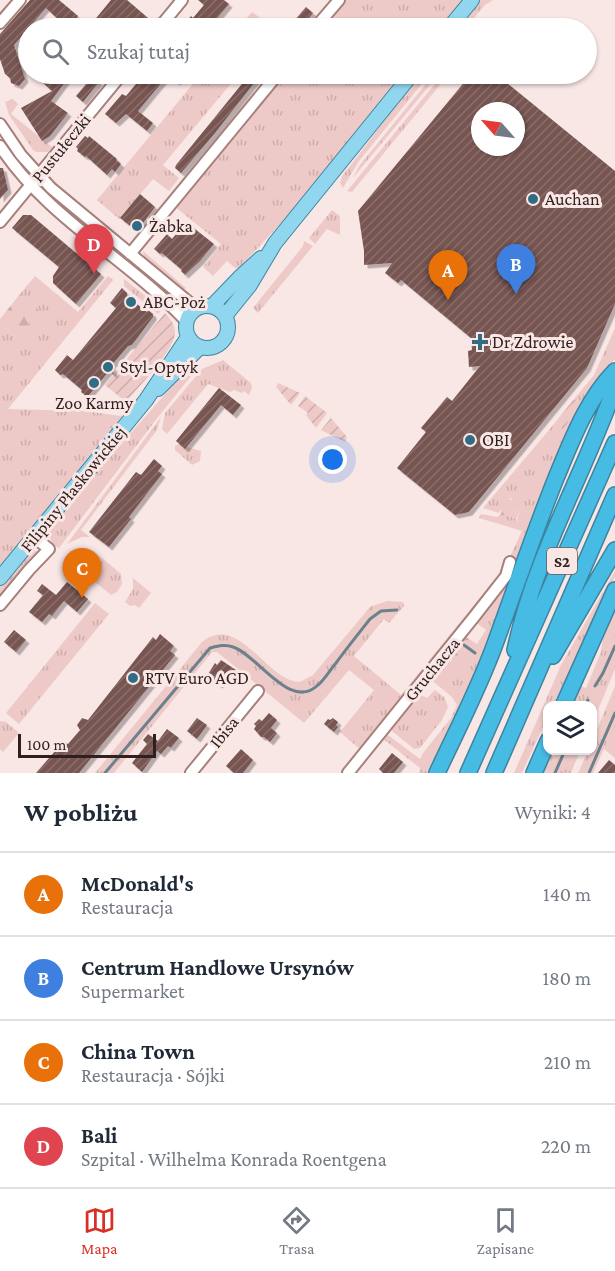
<!DOCTYPE html>
<html lang="pl">
<head>
<meta charset="utf-8">
<style>
  :root { --surface:#fff; --page:#f6f6f7; --text:#1f2937; --muted:#747a83; --line:#e0e1e3; --accent:#d93025 }
  body { margin:0; font-family:"Crimson Pro",serif; background:var(--page); color:var(--text) }
  .controls { position:absolute; right:18px; bottom:18px; display:grid; overflow:hidden; border-radius:12px; box-shadow:0 2px 4px #0004 }
  .controls button { width:54px; height:54px; display:grid; place-items:center; padding:0; border:0; border-bottom:2px solid var(--line); background:var(--surface); color:var(--text); font:30px sans-serif }
  .compass { position:absolute; left:471px; top:102px; width:54px; height:54px; border-radius:50%; background:var(--surface); box-shadow:0 2px 4px #0004; rotate:298deg }
  .scale { position:absolute; left:18px; bottom:15px; width:138px; box-sizing:border-box; padding-left:6px; border:3px solid #2f1f1e; border-top:0; font-size:16px; line-height:21px; white-space:nowrap; color:#2f1f1e; -webkit-text-stroke:4px #f9e7e6; paint-order:stroke }
  .you { position:absolute; left:333px; top:460px; width:21px; height:21px; margin:-15px; border:4px solid #fff; border-radius:50%; background:#1a73e8; box-shadow:0 0 0 9px #1a73e833 }
  .badge { display:grid; place-items:center; width:39px; height:39px; border-radius:50%; background:var(--accent); color:#fff; font-size:20px; font-weight:700 }
  .pin { position:absolute; translate:-50% -50px; filter:drop-shadow(0 2px 3px #0008) }
  .pin::after { content:''; position:absolute; top:32px; width:21px; height:18px; background:inherit; clip-path:polygon(0 0,100% 0,50% 100%) }
  .list { margin:0; padding:0; list-style:none }
  h2 { display:flex; justify-content:space-between; align-items:center; height:78px; margin:0; padding:0 24px; font-size:26px }
  h2 small { font-size:20px; font-weight:400; color:var(--muted) }
  .list li { display:grid; grid-template-columns:39px 1fr auto; gap:18px; align-items:center; box-sizing:border-box; height:84px; padding:0 24px; border-top:2px solid var(--line) }
  .list b { display:block; font-size:22px; white-space:nowrap }
  .list p { margin:0; font-size:20px; white-space:nowrap; color:var(--muted) }
  .list em { font-size:20px; font-style:normal; color:var(--muted) }
  .icon { flex:none; width:33px; height:33px; fill:none; stroke:currentColor; stroke-width:2; stroke-linecap:round; stroke-linejoin:round }
  .map { position:relative; flex:none; width:615px; height:773px; overflow:hidden }
  .search { position:absolute; background:var(--surface); box-shadow:0 2px 4px #0004; left:18px; right:18px; top:18px; height:66px; display:flex; align-items:center; gap:15px; box-sizing:border-box; padding:0 21px; border-radius:33px; color:var(--muted); font-size:22px }
  .sheet { height:414px; background:var(--surface) }
  nav { display:flex; justify-content:space-around; align-items:center; box-sizing:border-box; height:84px; border-top:2px solid var(--line); background:var(--surface); font-size:16px; color:var(--muted) }
  nav a { display:grid; justify-items:center; gap:3px }
  nav .on { color:var(--accent) }
  .map>svg:first-child { display:block }
  .grass { fill:url(#grass-tufts) }
  .forest { fill:url(#forest-firs) }
  .garden { fill:url(#garden-furrows) }
  .lines { fill:none; stroke-linecap:round; stroke-linejoin:round }
  .stream { stroke:#6b818c; stroke-width:3 }
  .building { fill:url(#building-hatch); fill-rule:evenodd; filter:url(#shadow) }
  .minor-casing { stroke:#a7807c; stroke-width:14 }
  .major-casing { stroke:#3e849f; stroke-width:16 }
  .highway-casing { stroke:#3e849f; stroke-width:18 }
  .minor { stroke:#fff; stroke-width:10 }
  .major { stroke:#90d6ef; stroke-width:14 }
  .highway { stroke:#46bbe4; stroke-width:15 }
  .poi-dot { fill:#306d84; stroke:#f9e7e6; stroke-width:2 }
  .labels { text-anchor:middle; dominant-baseline:central; stroke-width:6; stroke-linejoin:round; paint-order:stroke }
  .shield { fill:#f9e7e6; stroke:#6c5b5a; stroke-width:1.5 }
  .shield-label { font-size:16px; font-weight:bold; fill:#2f1f1e }
  .street-label { font-size:18px; fill:#2f1f1e; stroke:#f9e7e6 }
  .poi-label { font-size:18px; fill:#2f1f1e; stroke:#f9e7e6; text-anchor:start }
</style>
</head>
<body>
<div class="map">
<svg width="615" height="773" viewBox="0 0 615 773">
  <defs>
    <pattern id="grass-tufts" width="24" height="20" patternUnits="userSpaceOnUse" patternTransform="scale(1.5)"><rect width="24" height="20" fill="#edcac7"/><path d="M3 7l-1-3M5 7V3M7 7l1-3M15 17l-1-3M17 17v-4M19 17l1-3" fill="none" stroke="#ccadaa"/></pattern>
    <pattern id="forest-firs" width="22" height="20" patternUnits="userSpaceOnUse" patternTransform="scale(1.5)"><rect width="22" height="20" fill="#edcac7"/><path d="M5 1l3.5 6h-7zM16 11l3.5 6h-7z" fill="#ccadaa"/></pattern>
    <pattern id="garden-furrows" width="10" height="10" patternUnits="userSpaceOnUse" patternTransform="scale(1.5)"><rect width="10" height="10" fill="#edcac7"/><path d="M-1 1l2-2M0 10L10 0M9 11l2-2" fill="none" stroke="#ccadaa"/></pattern>
    <pattern id="building-hatch" width="6" height="6" patternUnits="userSpaceOnUse" patternTransform="scale(1.5)"><rect width="6" height="6" fill="#775451"/><path d="M-1 1l2-2M0 6l6-6M5 7l2-2" fill="none" stroke="#8a6e6c"/></pattern>
    <filter id="shadow"><feDropShadow dx="3.5" dy="3.5" stdDeviation="0" flood-color="#0004"/></filter>
  </defs>
  <rect width="100%" height="100%" fill="#f9e7e6"/>
  <path class="grass" d="M342,0H464L441,28H319Z
    M480,0H493L485,5L466,28H457Z
    M252,12L275,28H238Z
    M201,74H239L163,165L179,178L169,191L153,179L119,219L97,200Z
    M282,74H404L294,209L239,268H235L227,261L213,276L203,267L221,244L174,206Z
    M420,74H430L359,161L343,188L340,183L342,176C369,143 393,107 420,74Z
    M434,74H439L353,178L359,166Z
    M443,74H449L352,192L347,191Z
    M13,99L18,104L11,114L52,147L48,152H36L33,150L9,115L5,102Z
    M332,210L340,216V235L327,229L315,244L309,238Z
    M304,241L313,246L258,313L253,308L303,246Z
    M143,251L186,288L183,291L145,260Z
    M35,276L78,312L108,276L113,280L8,409L83,411L122,416L108,436L0,567V323L17,338L39,311L20,294Z
    M124,279L162,309L158,314L124,286Z
    M615,328V359L590,391L546,486L527,533L492,634L431,773H419L420,768L382,738L385,734L388,735L420,759L423,753L451,718L457,705L452,697L429,678L446,657L452,663L466,654L462,646L469,639L477,644L486,630L474,621L488,603L522,531L479,518L481,514L497,517L500,515L510,516L516,519V522L523,504L520,512L516,510L510,511L507,508L513,500L511,498C503,501 502,507 499,513L483,508L554,424L564,429L577,401L574,399L594,375Z
    M223,360L251,383L252,388L249,395L244,391L242,393L234,390L230,392L208,384L167,434L162,429L165,413L202,369Z
    M190,366L195,371L155,421L59,548L53,545L48,533L62,511Z
    M161,417L157,430L81,530L90,537H82L67,544Z
    M179,444L185,448L187,447L201,451L200,461L192,465L175,450V446Z
    M30,551H38L39,553L0,599V587Z
    M91,551L96,553L121,574L122,584L117,592L111,595L68,560L82,552Z
    M615,571V576L553,705L548,706L547,718L522,773H514L561,665Z
    M133,578L151,593L139,608L135,605L130,606L125,602L133,589Z
    M495,579L496,582L362,751L340,732L374,690L349,670L304,723L217,652H212L114,773H95L202,642C239,612 267,682 300,682L313,675L370,607L387,601L403,602L404,606L389,623L384,619L354,656L401,695Z
    M95,603L109,614L19,724L6,713Z
    M615,609V669L593,722L592,706H571L580,686L586,688L601,652L604,631Z
    M615,686V758L604,749L593,773H578L588,751L592,750L593,739Z
    M435,690L445,698L448,707L442,720L420,748L414,749L392,731L391,726L416,696L421,695L427,698Z
    M0,721L6,722L19,733L3,752L0,749Z
    M551,751H580L571,773H541Z"/>
  <path class="forest" d="M20,294L40,311L17,338L0,323V319Z
    M502,498L513,500V504L507,508L510,511L516,510L520,512L516,519L510,516L500,515L501,510L498,503Z
    M465,636L469,639L462,646L466,654V657L455,665L446,657Z"/>
  <path class="garden" d="M165,313C172,320 177,328 174,338C168,357 139,386 126,402L105,385Z
    M278,383L300,393L291,405L276,387Z
    M305,396L327,413L316,428L306,415L308,413L298,406Z
    M574,399L578,401L564,430L554,424Z
    M331,418L347,437L345,442L321,430Z"/>
  <g class="lines">
    <path class="stream" d="M464,645L475,653
      M595,686L603,673L615,646
      M585,706L588,700
      M105,773L210,648C218,646 225,644 233,647C258,655 290,712 318,685C325,679 330,670 336,663C347,648 359,633 370,619L381,611L397,610
      M555,773L565,750
      M589,773L615,713"/>
  </g>
  <path class="building" d="M30,0H59L78,16L71,25L75,28H59L63,24L46,8L14,45L25,79L19,86L11,83L10,78L5,74L0,59V34Z
    M111,0H127L148,18L140,28H126L119,23L115,28H88Z
    M198,0H224L229,4L209,28H181L191,16L193,18L204,5Z
    M306,7L313,13L309,18L300,28H288Z
    M53,74H71L51,101L68,113L50,136L42,141L21,108L52,91L43,83Z
    M139,74L142,77L145,74H184L177,82L168,75L138,111L153,123L147,131L126,114L116,123L105,114L122,94L126,96L136,84L133,81Z
    M250,74H261L215,133L181,173L175,168L176,165Z
    M471,74H496L615,171V304L587,368L469,512L455,515L397,468L426,432L421,428L447,397L452,401L480,366L469,367L468,351L472,350L471,338L401,280L398,283L385,273L392,263L364,265V251L358,211ZM480,111H516V147H480Z
    M92,77L99,82L83,102L76,96Z
    M85,136L88,138L89,136L117,159L116,160L121,164L115,172L112,169L107,175L86,156L85,157L77,151L78,149L76,147Z
    M0,168H3L8,190L0,199Z
    M140,194L155,207L137,231L120,218Z
    M23,215H31L101,274L76,304L53,283V276L59,267L12,228Z
    M186,222L214,244L200,261L185,275L181,271L182,270L162,253L160,254L154,249L167,234L172,239Z
    M122,288L127,293V296L147,312L148,310L153,314V317L132,345L128,346L112,365L114,375L109,371L89,395L86,396L81,392L82,390L63,374L60,375L55,370L67,355L73,360L116,308L110,303Z
    M219,388L241,405L233,415L221,405L185,449L176,441Z
    M154,459L162,466L158,471L162,474L129,517L131,519L109,547L89,532L136,472L141,475Z
    M67,582L88,599L77,612L64,601L52,616L49,614L42,622L29,612L43,595L37,591L42,584L56,595Z
    M14,630L26,640L16,652L4,642Z
    M160,634L174,646L170,651L175,655L79,773H36L63,742L68,744L80,730L77,725L82,718L88,720L153,637L156,640Z
    M221,660L236,670L230,676L228,674L219,685L212,679H205L215,663L217,665Z
    M269,713L277,720L271,728L277,733L270,742L264,737H261L254,729L256,726L254,724L259,719L262,721Z
    M197,718L207,725L197,739L187,731Z
    M333,718L338,722L336,725L338,727L334,732L324,724L328,719L330,720Z
    M167,729L179,738L171,748L168,746L161,754L157,751L142,772L132,763L147,744L143,740L148,734L158,741Z
    M241,749L253,760L243,773H234L226,766Z
    M392,753L403,762L394,773H383L379,769Z
    M609,760L615,765V773H598Z"/>
  <g class="lines">
    <defs>
      <path id="minor" d="M0,23L20,0
        M159,28L182,0
        M315,28L339,0
        M0,124L21,155L51,188L196,308
        M0,146C47,218 128,259 186,321
        M0,222L122,74
        M130,254L278,74
        M0,605L29,570L49,549L34,537
        M191,773L258,691
        M348,773L474,617L506,576L510,562"/>
      <path id="major" d="M449,28L472,0
        M186 327a21 21 0 1 1 42 0a21 21 0 1 1-42 0Z
        M212,306L239,278L261,258
        M225,316L250,285L275,243L412,74
        M158,389L200,347
        M0,578L146,400L188,337"/>
      <path id="highway" d="M515,650C535,557 583,476 615,387
        M553,656L615,550
        M563,706L615,590
        M437,773C457,730 479,688 495,644C515,589 534,533 556,478C572,440 586,401 615,371
        M468,773L615,443
        M494,773L615,495
        M534,773L548,741"/>
    </defs>
    <use href="#minor" class="minor-casing"/>
    <use href="#major" class="major-casing"/>
    <use href="#highway" class="highway-casing"/>
    <use href="#minor" class="minor"/>
    <use href="#major" class="major"/>
    <use href="#highway" class="highway"/>
  </g>
  <g class="poi-dot">
    <circle cx="533" cy="199" r="6"/>
    <circle cx="137" cy="226" r="6"/>
    <circle cx="131" cy="302" r="6"/>
    <path d="M477 333h6v6h6v6h-6v6h-6v-6h-6v-6h6z"/>
    <circle cx="108" cy="367" r="6"/>
    <circle cx="94" cy="383" r="6"/>
    <circle cx="470" cy="440" r="6"/>
    <circle cx="133" cy="678" r="6"/>
  </g>
  <g class="labels">
    <rect class="shield" x="547" y="548" width="30" height="26" rx="4.5"/>
    <g class="shield-label">
      <text x="562" y="561">S2</text>
    </g>
    <g class="street-label">
      <text transform="translate(61 148) rotate(-51)">Pustułeczki</text>
      <text transform="translate(73 489) rotate(-51)">Filipiny Płaskowickiej</text>
      <text transform="translate(432 669) rotate(-51)">Gruchacza</text>
      <text transform="translate(224 732) rotate(-51)">Ibisa</text>
    </g>
    <g class="poi-label">
      <text x="545" y="199">Auchan</text>
      <text x="149" y="226">Żabka</text>
      <text x="143" y="302">ABC-Poż</text>
      <text x="492" y="342">Dr Zdrowie</text>
      <text x="120" y="367">Styl-Optyk</text>
      <text x="94" y="403" text-anchor="middle">Zoo Karmy</text>
      <text x="482" y="440">OBI</text>
      <text x="145" y="678">RTV Euro AGD</text>
    </g>
  </g>
</svg>
<div class="controls">
<button><svg class="icon" aria-label="layers" viewBox="0 0 24 24"><path d="M12 4l9 5-9 5-9-5zM3 14l9 5 9-5"/></svg></button>
</div>
<svg class="compass" viewBox="-18 -18 36 36"><path d="M0-13l5 13h-10z" fill="#e53935"/><path d="M0 13l5-13h-10z" fill="#747a83"/></svg>
<div class="scale">100 m</div>
<div class="you"></div>
<div class="pin badge" style="left:448px;top:300px;background:#e8710a">A</div>
<div class="pin badge" style="left:516px;top:294px;background:#3f7fe0">B</div>
<div class="pin badge" style="left:82px;top:598px;background:#e8710a">C</div>
<div class="pin badge" style="left:94px;top:274px;background:#e0444e">D</div>
<div class="search"><svg class="icon" aria-label="search" viewBox="0 0 24 24"><circle cx="10" cy="10" r="6"/><path d="M15 15l6 6"/></svg>Szukaj tutaj</div>
</div>
<section class="sheet">
<h2>W pobliżu<small>Wyniki: 4</small></h2>
<ul class="list">
<li><span class="badge" style="background:#e8710a">A</span><div><b>McDonald's</b><p>Restauracja</p></div><em>140 m</em></li>
<li><span class="badge" style="background:#3f7fe0">B</span><div><b>Centrum Handlowe Ursynów</b><p>Supermarket</p></div><em>180 m</em></li>
<li><span class="badge" style="background:#e8710a">C</span><div><b>China Town</b><p>Restauracja · Sójki</p></div><em>210 m</em></li>
<li><span class="badge" style="background:#e0444e">D</span><div><b>Bali</b><p>Szpital · Wilhelma Konrada Roentgena</p></div><em>220 m</em></li>
</ul>
</section>
<nav>
<a class="on"><svg class="icon" aria-label="map" viewBox="0 0 24 24"><path d="M3 6l6-2 6 2 6-2v14l-6 2-6-2-6 2zM9 4v14M15 6v14"/></svg>Mapa</a>
<a><svg class="icon" aria-label="directions" viewBox="0 0 24 24"><path d="M12 3l9 9-9 9-9-9zM9 14v-3h6M13 9l2 2-2 2"/></svg>Trasa</a>
<a><svg class="icon" aria-label="saved" viewBox="0 0 24 24"><path d="M7 4h10v16l-5-4-5 4z"/></svg>Zapisane</a>
</nav>
</body>
</html>
